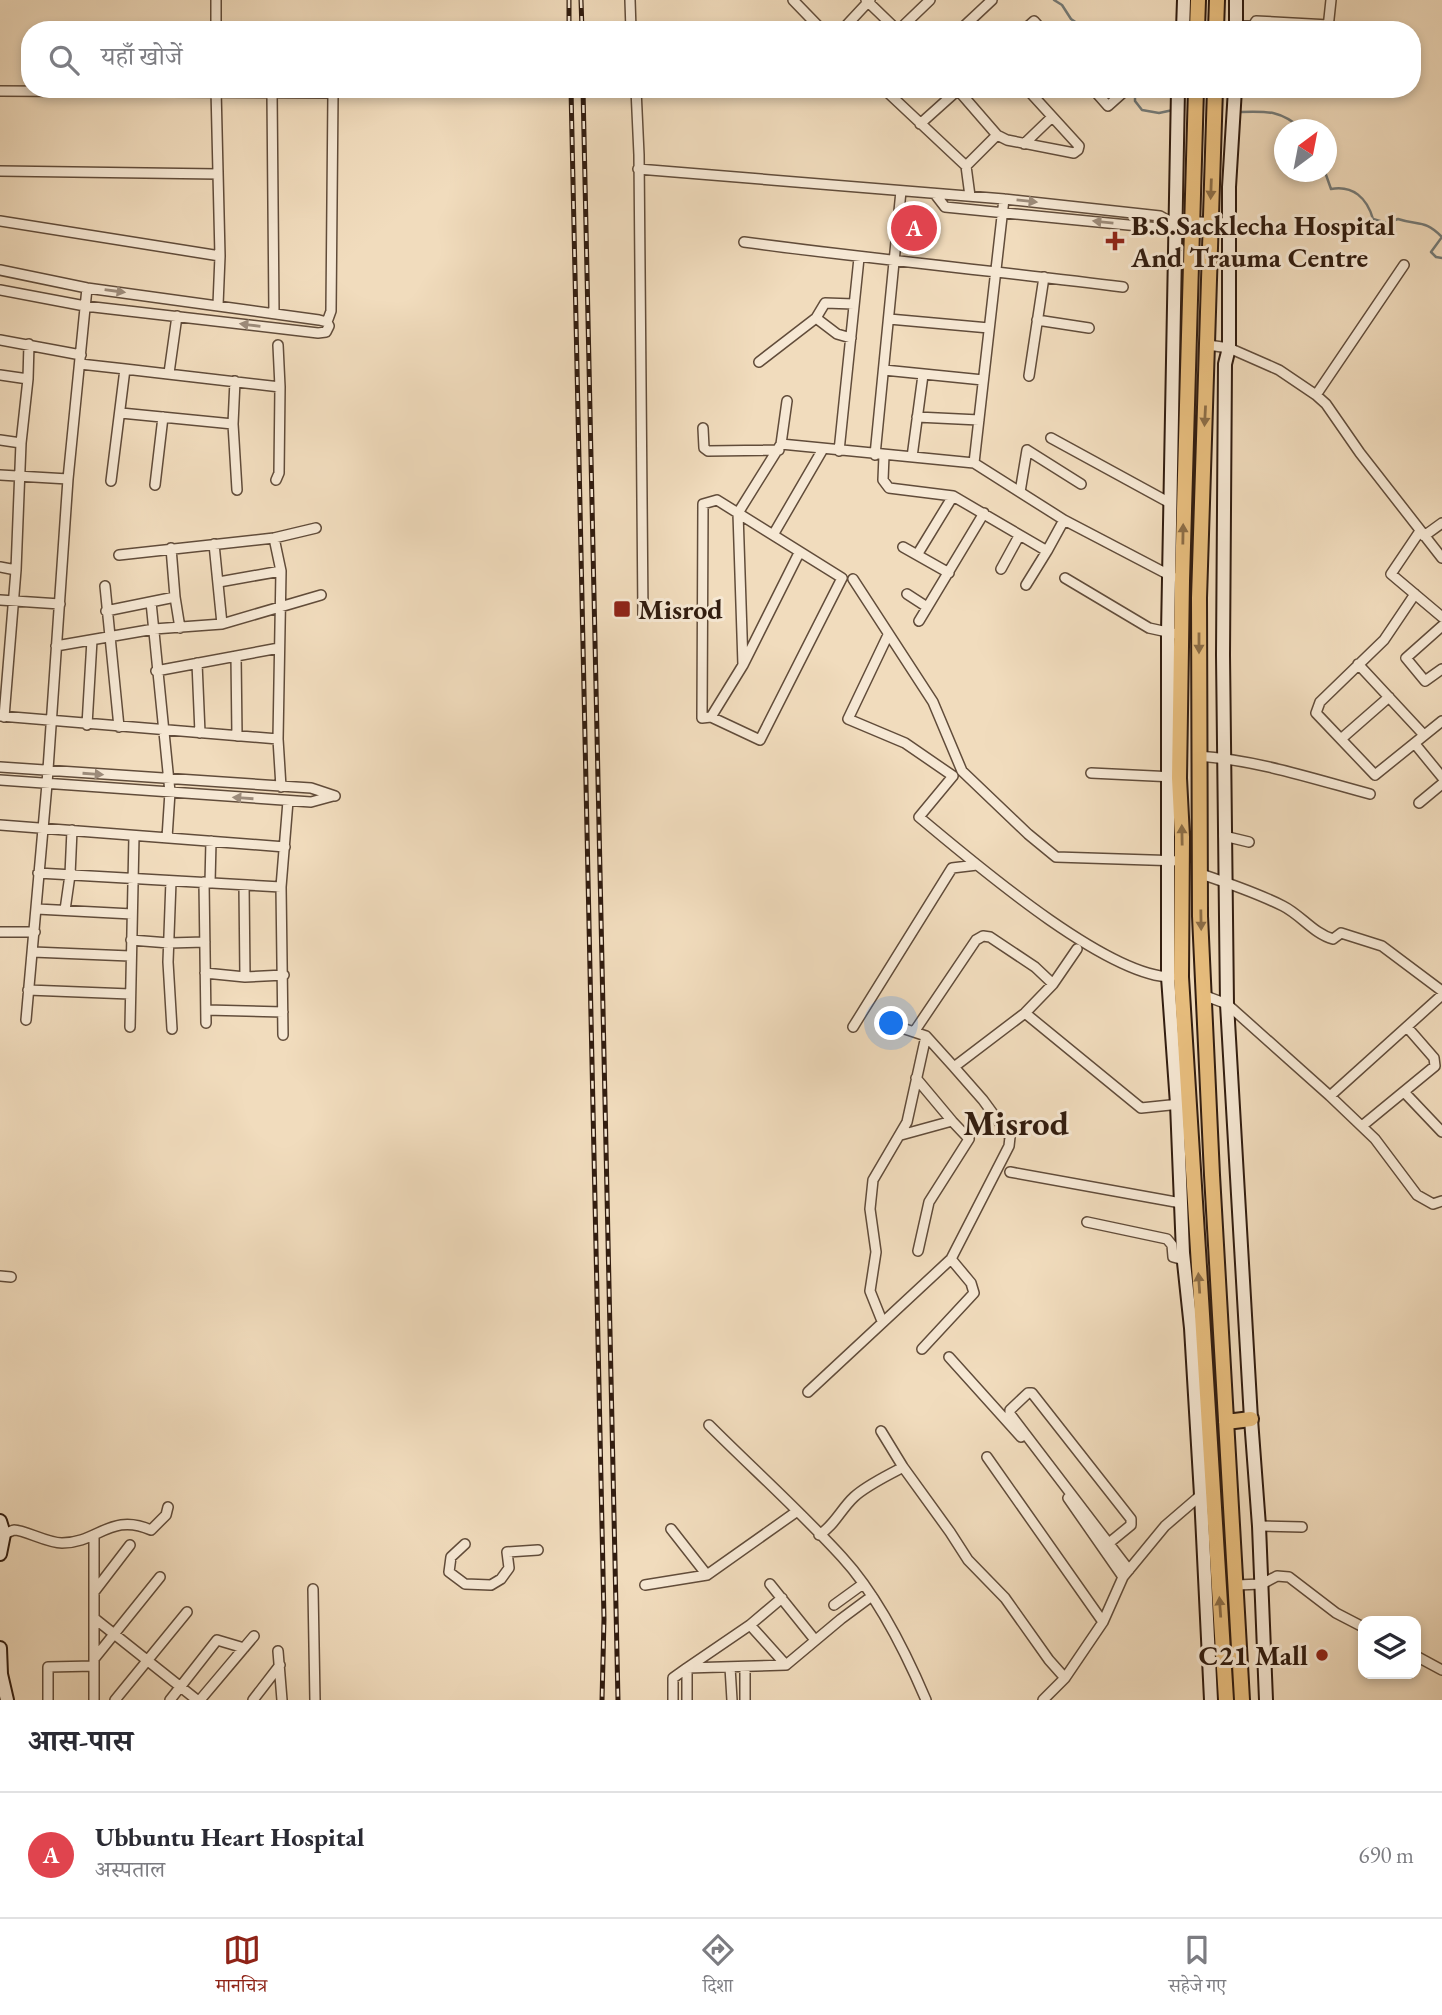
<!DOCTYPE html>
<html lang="hi">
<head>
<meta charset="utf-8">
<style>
  :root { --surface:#fff; --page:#f2f2f3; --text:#2b2b33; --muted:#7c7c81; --line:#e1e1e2; --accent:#8f2418 }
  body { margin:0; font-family:"EB Garamond","Noto Serif Devanagari",serif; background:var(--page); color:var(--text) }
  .controls { position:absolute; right:21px; bottom:21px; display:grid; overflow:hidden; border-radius:14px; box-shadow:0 4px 10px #0003 }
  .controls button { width:63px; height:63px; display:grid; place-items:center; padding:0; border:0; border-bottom:2px solid var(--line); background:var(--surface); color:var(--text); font:35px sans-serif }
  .compass { position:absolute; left:1274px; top:119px; width:63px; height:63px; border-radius:50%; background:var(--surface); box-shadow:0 4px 10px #0003; rotate:32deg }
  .you { position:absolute; left:892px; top:1024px; width:24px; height:24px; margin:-18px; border:5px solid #fff; border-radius:50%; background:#1a73e8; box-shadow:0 0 0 10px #1a73e833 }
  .badge { display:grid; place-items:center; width:46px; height:46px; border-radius:50%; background:var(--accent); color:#fff; font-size:23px; font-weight:700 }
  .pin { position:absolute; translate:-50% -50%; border:4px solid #fff; box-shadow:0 2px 7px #0006 }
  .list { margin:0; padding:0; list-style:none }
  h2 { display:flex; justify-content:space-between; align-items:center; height:91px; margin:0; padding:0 28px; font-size:30px }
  h2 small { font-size:23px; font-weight:400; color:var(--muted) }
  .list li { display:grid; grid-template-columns:46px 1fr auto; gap:21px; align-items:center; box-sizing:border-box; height:126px; padding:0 28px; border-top:2px solid var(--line) }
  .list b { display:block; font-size:26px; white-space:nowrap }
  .list p { margin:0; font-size:23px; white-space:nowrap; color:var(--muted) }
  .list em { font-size:23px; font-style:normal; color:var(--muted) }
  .icon { flex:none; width:38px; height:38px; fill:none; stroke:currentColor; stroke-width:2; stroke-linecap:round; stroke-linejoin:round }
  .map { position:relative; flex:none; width:1442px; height:1700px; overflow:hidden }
  .search { position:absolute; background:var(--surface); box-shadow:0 4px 10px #0003; left:21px; right:21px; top:21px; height:77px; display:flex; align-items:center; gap:18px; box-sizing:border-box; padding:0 24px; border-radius:28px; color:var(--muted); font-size:26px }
  .sheet { height:217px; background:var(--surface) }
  nav { display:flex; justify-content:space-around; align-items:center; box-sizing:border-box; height:98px; border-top:2px solid var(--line); background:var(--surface); font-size:19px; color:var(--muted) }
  nav a { display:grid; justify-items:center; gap:4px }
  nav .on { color:var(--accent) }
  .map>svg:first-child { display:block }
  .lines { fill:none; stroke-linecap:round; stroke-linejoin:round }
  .stream { stroke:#747a77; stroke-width:2.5 }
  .street-casing { stroke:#614c3a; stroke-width:12 }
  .secondary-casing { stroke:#311c0f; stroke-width:16 }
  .primary-casing { stroke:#311c0f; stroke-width:18 }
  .street { stroke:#f6e8d4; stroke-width:9 }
  .secondary { stroke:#f6e8d4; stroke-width:12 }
  .primary { stroke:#e8be7e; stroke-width:14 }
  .rail-casing { stroke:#311c0f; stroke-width:5 }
  .rail { stroke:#f6e8d4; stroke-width:2.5; stroke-dasharray:8; stroke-linecap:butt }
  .oneway { fill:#8c6d46 }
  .oneway2 { fill:#9d8c7b }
  .poi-dot { fill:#8f2418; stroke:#f6e8d4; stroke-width:2.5 }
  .labels { text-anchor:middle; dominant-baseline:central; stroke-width:6; stroke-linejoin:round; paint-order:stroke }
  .poi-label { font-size:28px; font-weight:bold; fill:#311c0f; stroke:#f6e8d4; text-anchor:start }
  .district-label { font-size:35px; font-weight:bold; fill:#311c0f; stroke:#f6e8d4 }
</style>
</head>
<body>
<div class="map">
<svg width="1442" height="1700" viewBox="0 0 1442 1700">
  <rect width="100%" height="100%" fill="#f1dcbd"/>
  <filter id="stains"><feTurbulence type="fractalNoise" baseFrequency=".00286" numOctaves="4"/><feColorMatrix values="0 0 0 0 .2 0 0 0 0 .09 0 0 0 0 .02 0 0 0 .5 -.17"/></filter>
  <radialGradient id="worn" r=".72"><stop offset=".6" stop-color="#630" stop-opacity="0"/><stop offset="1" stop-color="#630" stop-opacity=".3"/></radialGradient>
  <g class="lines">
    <path class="stream" d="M1054,0L1062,5L1071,19L1087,30
      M1135,89V101L1142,110L1159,113L1173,110
      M1239,112C1267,111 1281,110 1303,130
      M1325,172L1331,189C1353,185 1367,198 1373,219L1387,223L1398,219C1419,226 1424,219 1442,237L1431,252L1436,257L1442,258"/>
    <defs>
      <path id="street" d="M216,0V30
        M630,0L631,30
        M793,0L822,30
        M866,0L895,28
        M1236,26H1253L1256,21L1329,25
        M1328,28L1331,0
        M842,30L870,0
        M902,30L904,25L930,0
        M960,30L992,0
        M1024,30L1034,21L1042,30
        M216,89L220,256L218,305
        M636,89L639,155L643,615
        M884,89L966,166L970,196
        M1093,89L1108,106L1127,89
        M958,90L997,135L1007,140L1074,153L1078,150L1079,146L1027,89
        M0,91L333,93L331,311L327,322
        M272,93L274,313
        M920,124L959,89
        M1024,144L1052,117
        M966,166L997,135
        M638,169L1004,199L1160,216L1169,221L1229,223
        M0,171L218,174
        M935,194L945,207L1159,228L1169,221
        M0,221L220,256
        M744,242C870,259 997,271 1123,287
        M0,270L87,288L319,320L327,322L329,326L326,332L318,333L85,306L0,290
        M889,319L989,328
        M1037,320L1089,328
        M851,338L837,334L816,318L825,303L854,304
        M0,340L81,355
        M1208,345L1229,348L1279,370L1316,395L1326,404L1360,453L1442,558
        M759,362L816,318
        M80,364L125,369L111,481
        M125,369L280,387
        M884,370L983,380
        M169,373L177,316
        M0,375L28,379
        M1029,376L1044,277
        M235,381L233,424L237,490
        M1316,395L1404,265
        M121,413L233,424
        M917,417L979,420
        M703,428L704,448L708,451L779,450
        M1051,438L1170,503
        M0,440L21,443
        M781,444L787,401
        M839,451L859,258
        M875,455L901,191
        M884,455L883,480L889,488L953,496L1047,551L1064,520
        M912,457L923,375
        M974,463L1004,199
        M0,475L68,479
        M276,480L279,473L280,387L278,345
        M155,485L163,417
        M1020,492L1027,450L1081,484
        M717,500L842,578L760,740L711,717L702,718L703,504Z
        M1420,531L1391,574L1442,617
        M773,535L823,449
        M1424,536L1442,523
        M274,538L281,571L278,739L281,787
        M214,544L222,624
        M903,547L949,573
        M171,548L175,597L180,628
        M119,555L274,538L316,528
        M917,555L953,496
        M0,567L16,570
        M1001,569L1019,536
        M1065,578L1149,628L1181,635
        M853,579L933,702L962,771L1028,834L1056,857L1181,861
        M219,582L281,571
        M1026,585L1047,551
        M105,586L119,727
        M907,594L927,607
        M1415,594L1384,640L1320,702L1316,713L1375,775L1442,721
        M0,600L60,604
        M151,602L170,792L167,838
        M106,611L175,597
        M919,621L984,513
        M1442,626L1406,658L1425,681L1442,669
        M888,635L848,719L905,743L953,776L919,817C972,861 1105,976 1171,977
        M56,646L154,629L222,624L321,595
        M236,656L237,736
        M197,663L200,733
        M1358,664L1424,735
        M743,665L738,513L781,444L974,463L1064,520L1173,577
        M156,671L279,648
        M0,716L278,739
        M4,717L16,570L21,443L28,379L29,344
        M711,717L743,665L799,553
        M87,725L92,640
        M1341,739L1389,697
        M1415,744L1442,777
        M1198,756C1257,760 1314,779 1370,794
        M0,767L311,788L335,796
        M1091,773L1174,777
        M0,780L311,802L333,796
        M1419,803L1442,784
        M0,825L285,847
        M1224,836L1249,842
        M38,873L281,887
        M1201,874C1228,883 1257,893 1283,906C1301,915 1314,934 1333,939L1341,933L1382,946L1442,991
        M171,881L168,962L172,1029
        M204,882L206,1023
        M210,883L211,841
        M244,885L245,977
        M37,909L132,914
        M65,910L70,875L72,830
        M0,932H35
        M131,940L169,943L205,942
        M33,952L130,956
        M205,973L245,977L284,975
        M28,990L130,994
        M1203,995L1227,1004L1330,1096L1375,1139L1417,1195L1433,1204L1442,1201
        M206,1010L283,1012
        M1025,1013L1141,1108L1180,1104
        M26,1020L47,784L68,479L87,288
        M884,1022L926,1036L954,1067
        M130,1027L134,836
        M853,1027L952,868L977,865
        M914,1032L976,940L983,936L990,937L1035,967L1053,984
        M283,1035L281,887L288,801
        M916,1078L952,1121
        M1404,1092L1442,1132
        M1330,1096L1442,995
        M1362,1126L1435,1066L1434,1058L1407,1027
        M901,1135L952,1121L969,1139L929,1202L918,1251
        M1010,1172L1181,1203
        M1087,1222L1167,1239L1172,1245L1173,1257L1184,1260
        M0,1276L11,1277
        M882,1321L870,1291L876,1252L870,1209L873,1180L907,1122L926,1036
        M922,1349L974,1293L971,1283L951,1259
        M949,1357L1021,1437
        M808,1392L951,1259L1009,1146L1010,1137L983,1100L954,1067L1025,1013L1053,984L1077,949
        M709,1425C752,1468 801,1512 842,1557C877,1595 906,1653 926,1700
        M881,1431L903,1467L950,1532L968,1560L1005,1598L1049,1660L1065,1678
        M987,1457L1103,1622
        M1068,1498L1123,1577
        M1259,1526L1302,1527
        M671,1529L707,1575
        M4,1534C5,1534 13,1530 14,1530C25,1530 47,1543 62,1543C98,1543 111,1512 151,1530L166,1515L168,1507
        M94,1535V1700
        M819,1535C834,1526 841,1509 854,1497C867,1485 887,1476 903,1467
        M1109,1543L1131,1525V1519L1032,1393H1028L1010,1410V1414L1129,1570
        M465,1544L451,1557L449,1572L465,1584L491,1585L501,1579L509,1568L507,1552L538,1550
        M770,1584L815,1640
        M645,1585L707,1575L796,1512
        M1236,1585L1262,1584L1277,1576L1289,1577L1336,1613L1363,1627
        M313,1589L315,1700
        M94,1592L130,1545
        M834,1605L863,1584
        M94,1618L197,1700
        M750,1625L782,1598
        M278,1651L282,1700
        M1416,1656L1442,1670
        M94,1659L160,1577
        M730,1667L732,1700
        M745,1667V1700
        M48,1700V1667L94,1666
        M115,1700L187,1612
        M170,1700L217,1640L244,1648
        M200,1700L254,1636
        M253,1700L280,1665
        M673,1700V1678L687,1668L786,1665L841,1619L872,1596
        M687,1700V1668L750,1625L786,1665
        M1043,1700L1065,1678L1103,1622L1123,1577L1165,1526L1201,1495"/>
      <path id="secondary" d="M1183,30L1184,0
        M1236,30V0
        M1178,89L1168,633V977L1177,1104L1183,1253L1191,1328L1201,1495L1211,1700
        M1235,89L1229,187V348L1225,364L1223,655L1227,1004L1251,1419L1259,1526L1266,1700
        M0,1521L4,1534L0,1554
        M0,1648L1,1674L7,1700"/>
      <path id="primary" d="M1197,30L1198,0
        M1216,30L1217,0
        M1196,89L1182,581L1179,778L1182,837L1181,977L1226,1700
        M1215,89L1199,598L1200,916L1212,1175L1242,1700
        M1226,1422L1251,1419"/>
    </defs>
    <use href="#street" class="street-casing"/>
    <use href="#secondary" class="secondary-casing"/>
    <use href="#primary" class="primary-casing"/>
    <use href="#street" class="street"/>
    <use href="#secondary" class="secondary"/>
    <use href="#primary" class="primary"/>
    <defs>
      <path id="rail" d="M569,0V30
        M581,0L582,30
        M571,89L604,1619L602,1700
        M583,89L618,1700"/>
    </defs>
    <use href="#rail" class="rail-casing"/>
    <use href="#rail" class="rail"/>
  </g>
  <defs><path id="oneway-solid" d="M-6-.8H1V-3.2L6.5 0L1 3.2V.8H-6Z" transform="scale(1.75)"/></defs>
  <g class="oneway">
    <use href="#oneway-solid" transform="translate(1211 189) rotate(92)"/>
    <use href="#oneway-solid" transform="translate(1205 416) rotate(93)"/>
    <use href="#oneway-solid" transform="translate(1183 534) rotate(-89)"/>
    <use href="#oneway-solid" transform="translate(1199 643) rotate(90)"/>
    <use href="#oneway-solid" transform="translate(1182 835) rotate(-91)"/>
    <use href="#oneway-solid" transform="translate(1201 920) rotate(89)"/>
    <use href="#oneway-solid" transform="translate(1199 1283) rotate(-94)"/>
    <use href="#oneway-solid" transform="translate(1220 1607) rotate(-94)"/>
  </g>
  <g class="oneway2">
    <use href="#oneway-solid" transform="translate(1027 201) rotate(6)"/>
    <use href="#oneway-solid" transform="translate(1103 222) rotate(-174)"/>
    <use href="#oneway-solid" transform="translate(115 291) rotate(8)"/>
    <use href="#oneway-solid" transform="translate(250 325) rotate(-173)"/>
    <use href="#oneway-solid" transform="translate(93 774) rotate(4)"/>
    <use href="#oneway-solid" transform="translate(243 798) rotate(-176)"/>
  </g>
  <g class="poi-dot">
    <path d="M1111.5 230.5h7v7h7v7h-7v7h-7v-7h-7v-7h7z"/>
    <rect x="613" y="600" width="18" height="18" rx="3.5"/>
    <circle cx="1322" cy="1655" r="7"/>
  </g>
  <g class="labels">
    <g class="poi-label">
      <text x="1131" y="225">B.S.Sacklecha Hospital<tspan x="1131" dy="32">And Trauma Centre</tspan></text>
      <text x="638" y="609">Misrod</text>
      <text x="1308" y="1655" text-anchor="end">C21 Mall</text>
    </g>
    <g class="district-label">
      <text x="1016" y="1122">Misrod</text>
    </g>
  </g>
  <rect width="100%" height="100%" filter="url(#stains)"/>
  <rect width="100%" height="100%" fill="url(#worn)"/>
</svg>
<div class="controls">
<button><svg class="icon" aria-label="layers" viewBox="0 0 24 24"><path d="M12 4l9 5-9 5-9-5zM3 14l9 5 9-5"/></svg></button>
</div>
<svg class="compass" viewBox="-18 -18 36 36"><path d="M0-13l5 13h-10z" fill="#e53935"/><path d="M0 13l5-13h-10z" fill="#7c7c81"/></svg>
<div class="you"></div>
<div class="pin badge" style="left:914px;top:228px;background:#e0444e">A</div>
<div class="search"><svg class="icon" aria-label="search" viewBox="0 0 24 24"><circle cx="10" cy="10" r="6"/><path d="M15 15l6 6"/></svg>यहाँ खोजें</div>
</div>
<section class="sheet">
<h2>आस-पास<small></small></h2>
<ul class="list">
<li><span class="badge" style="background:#e0444e">A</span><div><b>Ubbuntu Heart Hospital</b><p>अस्पताल</p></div><em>690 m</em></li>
</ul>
</section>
<nav>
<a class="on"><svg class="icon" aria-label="map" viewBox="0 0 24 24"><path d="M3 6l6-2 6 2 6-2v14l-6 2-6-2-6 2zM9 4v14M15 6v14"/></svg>मानचित्र</a>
<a><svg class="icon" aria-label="directions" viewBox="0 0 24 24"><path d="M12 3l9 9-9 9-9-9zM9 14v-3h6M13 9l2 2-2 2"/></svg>दिशा</a>
<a><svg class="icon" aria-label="saved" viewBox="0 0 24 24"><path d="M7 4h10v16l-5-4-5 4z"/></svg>सहेजे गए</a>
</nav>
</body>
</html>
